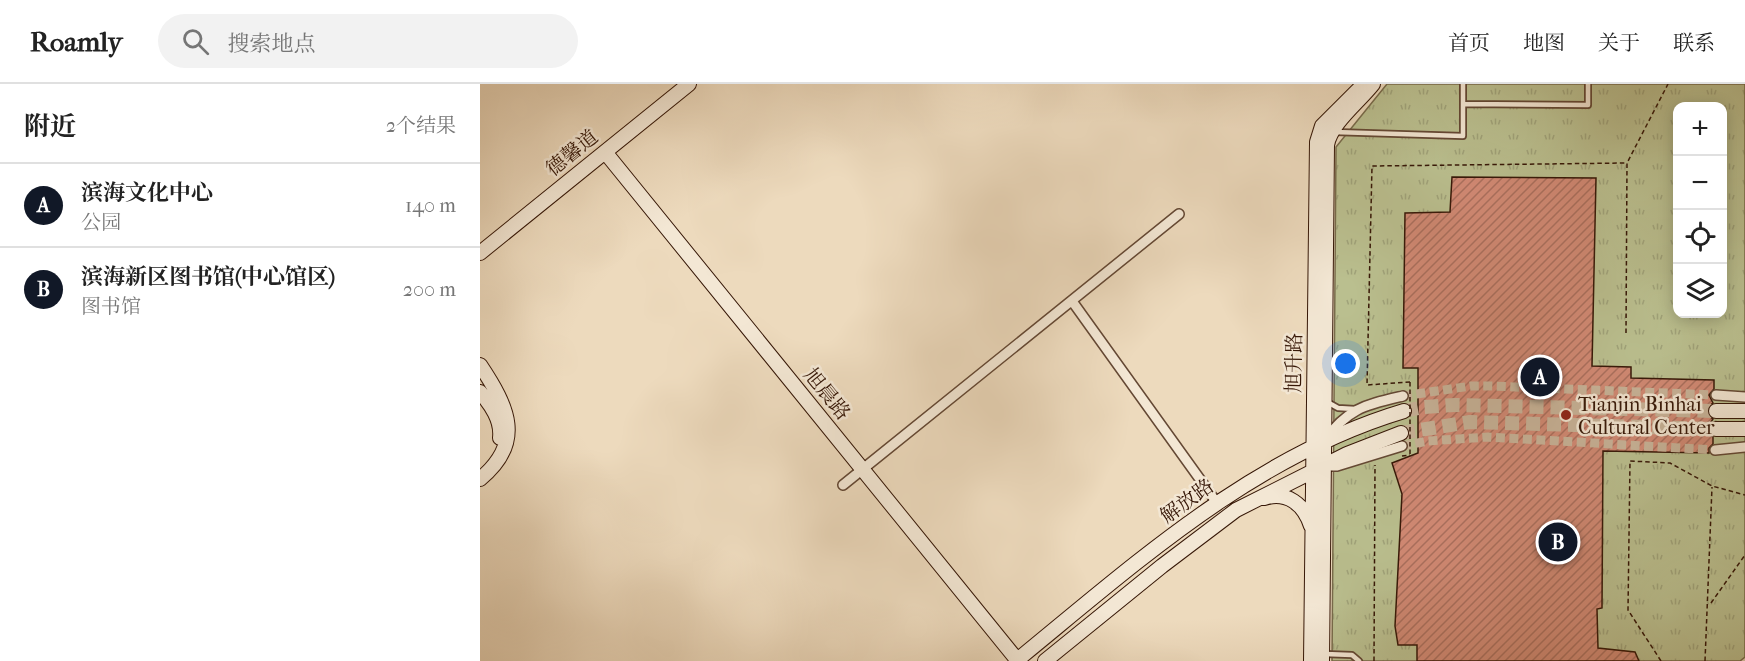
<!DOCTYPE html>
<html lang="zh">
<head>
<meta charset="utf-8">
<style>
  :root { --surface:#fff; --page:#f2f2f2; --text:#222; --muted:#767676; --line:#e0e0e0; --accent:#111827 }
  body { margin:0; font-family:"IM FELL French Canon","Noto Serif SC",serif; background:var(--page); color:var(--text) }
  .controls { position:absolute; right:18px; top:18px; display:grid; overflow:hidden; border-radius:12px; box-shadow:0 3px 15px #0003 }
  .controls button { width:54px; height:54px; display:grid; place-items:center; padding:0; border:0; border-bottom:2px solid var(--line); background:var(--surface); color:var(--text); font:30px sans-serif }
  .you { position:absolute; left:866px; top:280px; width:21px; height:21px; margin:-15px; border:4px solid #fff; border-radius:50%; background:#1a73e8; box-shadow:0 0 0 9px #1a73e833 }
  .badge { display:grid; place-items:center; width:39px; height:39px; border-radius:50%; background:var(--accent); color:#fff; font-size:20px; font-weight:700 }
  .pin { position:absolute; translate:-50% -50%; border:3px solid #fff; box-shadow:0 2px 6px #0006 }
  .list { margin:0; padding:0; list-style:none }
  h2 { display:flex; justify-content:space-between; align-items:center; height:78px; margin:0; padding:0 24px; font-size:26px }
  h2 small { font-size:20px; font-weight:400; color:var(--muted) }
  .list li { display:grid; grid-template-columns:39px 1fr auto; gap:18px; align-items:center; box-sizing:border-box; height:84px; padding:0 24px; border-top:2px solid var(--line) }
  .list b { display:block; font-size:22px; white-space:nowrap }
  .list p { margin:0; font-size:20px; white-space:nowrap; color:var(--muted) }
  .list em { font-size:20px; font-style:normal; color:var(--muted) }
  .icon { flex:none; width:33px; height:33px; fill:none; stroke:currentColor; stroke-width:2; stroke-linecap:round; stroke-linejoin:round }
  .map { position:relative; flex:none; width:1265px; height:577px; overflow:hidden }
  header { display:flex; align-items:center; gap:36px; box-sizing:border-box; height:84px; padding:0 30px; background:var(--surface); border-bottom:2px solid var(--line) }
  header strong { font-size:28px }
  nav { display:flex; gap:33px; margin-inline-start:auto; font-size:21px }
  .search { width:420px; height:54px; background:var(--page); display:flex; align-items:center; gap:15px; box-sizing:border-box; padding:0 21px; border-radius:33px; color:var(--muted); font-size:22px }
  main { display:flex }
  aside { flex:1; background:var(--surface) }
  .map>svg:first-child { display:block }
  .park { fill:url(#park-tufts); stroke:#786b4b; stroke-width:1.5; fill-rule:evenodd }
  .building { fill:url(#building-hatch); stroke:#361707; stroke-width:1.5 }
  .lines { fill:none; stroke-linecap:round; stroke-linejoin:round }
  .street-tunnel { stroke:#c8b399; stroke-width:9; stroke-dasharray:9 4.5; stroke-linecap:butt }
  .secondary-tunnel { stroke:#c8b399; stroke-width:14; stroke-dasharray:14 7; stroke-linecap:butt }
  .lane-casing { stroke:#644834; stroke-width:8 }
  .street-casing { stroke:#644834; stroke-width:12 }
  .secondary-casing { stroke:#361707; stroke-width:16 }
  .path { stroke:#361707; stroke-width:1.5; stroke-dasharray:4.5 3; stroke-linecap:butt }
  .lane { stroke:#f3e7d4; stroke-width:4.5 }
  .street { stroke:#f3e7d4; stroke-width:9 }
  .secondary { stroke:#f3e7d4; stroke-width:14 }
  .path-bridge { stroke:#361707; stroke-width:1.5; stroke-dasharray:4.5 3; stroke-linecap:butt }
  .poi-dot { fill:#8f2418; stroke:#f3e7d4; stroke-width:2 }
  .labels { text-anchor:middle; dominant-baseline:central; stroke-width:5; stroke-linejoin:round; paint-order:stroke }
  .street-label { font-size:20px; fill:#361707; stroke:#f3e7d4 }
  .poi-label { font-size:20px; fill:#361707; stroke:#f3e7d4; text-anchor:start }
</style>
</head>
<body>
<header>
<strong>Roamly</strong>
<div class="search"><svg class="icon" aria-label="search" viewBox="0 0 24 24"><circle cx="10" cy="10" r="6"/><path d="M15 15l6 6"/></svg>搜索地点</div>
<nav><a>首页</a><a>地图</a><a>关于</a><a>联系</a></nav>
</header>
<main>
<aside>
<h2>附近<small>2个结果</small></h2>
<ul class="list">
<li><span class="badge">A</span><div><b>滨海文化中心</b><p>公园</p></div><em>140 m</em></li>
<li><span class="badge">B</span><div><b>滨海新区图书馆(中心馆区)</b><p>图书馆</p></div><em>200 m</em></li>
</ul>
</aside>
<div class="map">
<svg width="1265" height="577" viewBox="0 0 1265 577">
  <defs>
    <pattern id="park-tufts" width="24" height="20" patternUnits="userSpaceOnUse" patternTransform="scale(1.5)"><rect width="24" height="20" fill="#babf8f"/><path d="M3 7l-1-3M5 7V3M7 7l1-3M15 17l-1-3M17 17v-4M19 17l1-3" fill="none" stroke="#a0a37a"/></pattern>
    <pattern id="building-hatch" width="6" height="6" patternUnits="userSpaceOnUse" patternTransform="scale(1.5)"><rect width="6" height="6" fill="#d18974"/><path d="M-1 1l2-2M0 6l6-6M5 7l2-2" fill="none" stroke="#aa6f5d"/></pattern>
  </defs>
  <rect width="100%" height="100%" fill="#eddabd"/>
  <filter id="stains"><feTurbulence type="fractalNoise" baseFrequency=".00333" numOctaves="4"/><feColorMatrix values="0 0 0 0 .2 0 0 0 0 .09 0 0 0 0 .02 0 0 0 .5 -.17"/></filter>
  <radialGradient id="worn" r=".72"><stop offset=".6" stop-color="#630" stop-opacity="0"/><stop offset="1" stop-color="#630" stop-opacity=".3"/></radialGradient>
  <path class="park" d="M907,0H1265V573L1260,577H852L856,63ZM1198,22H1242V230H1198Z"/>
  <path class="building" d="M972,93L1116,94L1112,282L1151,283V294L1234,296V305L1229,311L1233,319L1229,322L1227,326L1229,332L1233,335L1227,344L1229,350L1233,353V360L1229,364V369L1123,367L1122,524L1117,525L1118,564L1155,568L1159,577H937V561H918L915,542L922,410L912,379L938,369V284H923L925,129L970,128Z"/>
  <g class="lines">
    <path class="street-tunnel" d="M923,312L991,302H1011L1236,311
      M922,362L948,357L1008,353L1235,366"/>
    <path class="secondary-tunnel" d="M924,327L944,323L975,321L1236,327
      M921,349L990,338L1236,345"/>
    <defs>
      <path id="lane" d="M983,20L1108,21V0
        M854,48L983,52V0
        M849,319L858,324L875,325
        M845,570L872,571L879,577"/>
      <path id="street" d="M592,217L737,419
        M1236,311L1265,313
        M844,357C868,324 885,321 923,312
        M1235,366L1265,363
        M847,382H857L922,362
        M363,401L699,130"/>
      <path id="secondary" d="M125,68L538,577
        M0,169L209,0
        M0,281C28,323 45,358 0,395
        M0,308C11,321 22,336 20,354
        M1236,327H1265
        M1236,345H1265
        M784,414C807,407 824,420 831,442
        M536,577C655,480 773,372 924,327
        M565,577L682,482L756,426L867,370L921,349
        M831,577L837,58L842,42L884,0
        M842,577L847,61C851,39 879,18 893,0"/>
    </defs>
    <use href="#lane" class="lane-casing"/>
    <use href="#street" class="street-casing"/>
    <use href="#secondary" class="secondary-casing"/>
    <path class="path" d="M1146,249L1147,79L1188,0
      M930,298L887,301L892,82L1147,79
      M922,372L930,371
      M1231,519L1265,471
      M894,577L895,381
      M1181,577L1148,526L1150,377L1190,379L1232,402L1265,411
      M1225,577L1232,403"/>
    <use href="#lane" class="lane"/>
    <use href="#street" class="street"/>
    <use href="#secondary" class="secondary"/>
    <path class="path-bridge" d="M930,298V371"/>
  </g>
  <circle class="poi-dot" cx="1086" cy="331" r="6"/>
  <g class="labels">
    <g class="street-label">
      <text transform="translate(92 69) rotate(-39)">德馨道</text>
      <text transform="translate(814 279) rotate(-89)">旭升路</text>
      <text transform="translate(347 310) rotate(51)">旭晨路</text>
      <text transform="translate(707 417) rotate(-36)">解放路</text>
    </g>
    <g class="poi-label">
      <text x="1098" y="320">Tianjin Binhai<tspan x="1098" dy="23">Cultural Center</tspan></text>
    </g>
  </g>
  <rect width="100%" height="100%" filter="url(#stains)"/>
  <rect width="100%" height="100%" fill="url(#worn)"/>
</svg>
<div class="controls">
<button>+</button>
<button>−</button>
<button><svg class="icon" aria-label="locate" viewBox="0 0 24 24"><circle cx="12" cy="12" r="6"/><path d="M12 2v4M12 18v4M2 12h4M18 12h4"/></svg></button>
<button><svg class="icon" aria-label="layers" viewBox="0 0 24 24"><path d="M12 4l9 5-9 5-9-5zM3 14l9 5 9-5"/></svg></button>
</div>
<div class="you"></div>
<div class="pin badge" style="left:1060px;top:293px">A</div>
<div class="pin badge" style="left:1078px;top:458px">B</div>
</div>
</main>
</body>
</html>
